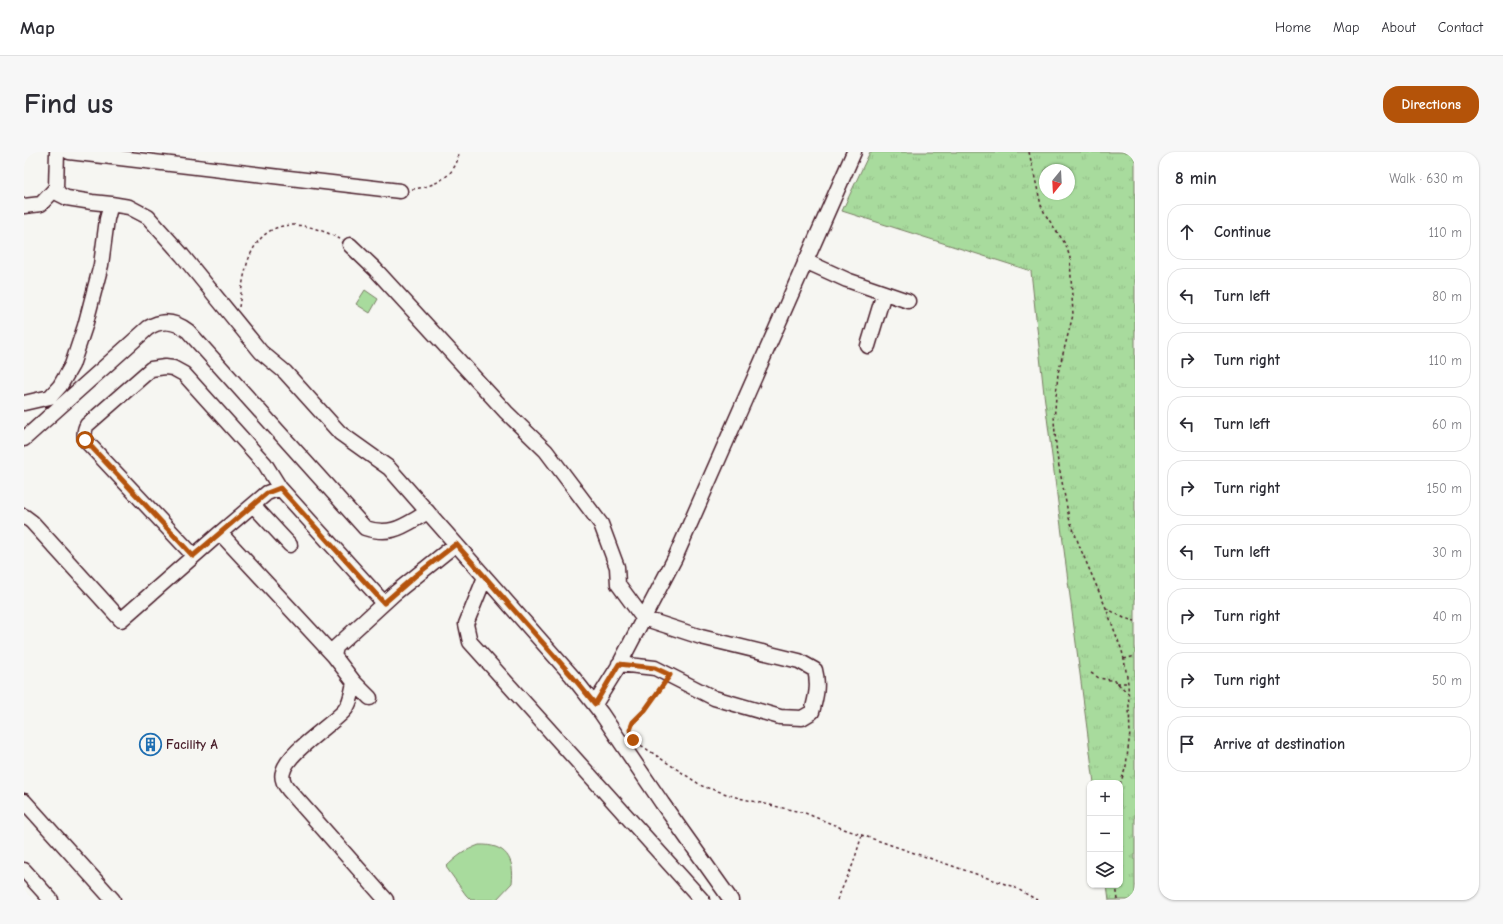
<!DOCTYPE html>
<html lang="en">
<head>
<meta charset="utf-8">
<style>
  :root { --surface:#fff; --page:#f7f7f7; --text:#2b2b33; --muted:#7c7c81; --line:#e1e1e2; --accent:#b45309 }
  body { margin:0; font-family:"Comic Neue",sans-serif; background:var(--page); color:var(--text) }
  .controls { position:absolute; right:12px; bottom:12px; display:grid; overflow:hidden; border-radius:8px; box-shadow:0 1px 3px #0004 }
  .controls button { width:36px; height:36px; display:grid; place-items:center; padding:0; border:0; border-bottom:1px solid var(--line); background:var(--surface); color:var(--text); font:20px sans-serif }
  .compass { position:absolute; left:1015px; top:12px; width:36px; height:36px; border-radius:50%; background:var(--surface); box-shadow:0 1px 3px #0004; rotate:198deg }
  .stop { position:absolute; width:12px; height:12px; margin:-9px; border:3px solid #b45309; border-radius:50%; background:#fff }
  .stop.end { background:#b45309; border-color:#fff; box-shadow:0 1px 4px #0008 }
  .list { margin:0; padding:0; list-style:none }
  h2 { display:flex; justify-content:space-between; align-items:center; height:52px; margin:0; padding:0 16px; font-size:17px }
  h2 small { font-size:13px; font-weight:400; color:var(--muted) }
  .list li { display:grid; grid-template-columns:26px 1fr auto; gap:12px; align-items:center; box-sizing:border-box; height:56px; margin:0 8px 8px; padding:0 8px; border:1px solid var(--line); border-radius:16px }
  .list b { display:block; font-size:15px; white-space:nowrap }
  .list em { font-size:13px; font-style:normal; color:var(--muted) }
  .icon { flex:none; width:22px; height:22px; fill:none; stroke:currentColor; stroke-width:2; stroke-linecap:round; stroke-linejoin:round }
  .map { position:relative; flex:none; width:1111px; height:748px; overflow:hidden; border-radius:16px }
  header { display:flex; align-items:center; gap:24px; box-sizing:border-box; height:56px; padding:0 20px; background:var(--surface); border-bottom:1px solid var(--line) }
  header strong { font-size:19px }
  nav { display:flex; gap:22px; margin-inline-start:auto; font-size:14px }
  .intro { display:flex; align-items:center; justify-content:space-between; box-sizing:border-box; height:96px; padding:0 24px }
  h1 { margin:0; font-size:28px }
  .button { padding:10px 18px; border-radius:16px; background:var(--accent); color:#fff; font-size:14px; font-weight:700 }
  main { display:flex; gap:24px; padding:0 24px }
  aside { flex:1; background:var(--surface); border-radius:16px; box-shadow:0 1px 3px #0004 }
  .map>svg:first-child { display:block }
  .grass { fill:url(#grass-tufts); stroke:#797d64; fill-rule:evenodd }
  .park { fill:#a8db9d; stroke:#797d64 }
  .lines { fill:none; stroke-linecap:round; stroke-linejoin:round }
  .minor-casing { stroke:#4a1f2b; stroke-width:17 }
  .path { stroke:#4a1f2b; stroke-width:1.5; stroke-dasharray:3 3; stroke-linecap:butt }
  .minor { stroke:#f6f6f2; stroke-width:14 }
  .route { stroke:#b45309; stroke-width:5 }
  .labels { text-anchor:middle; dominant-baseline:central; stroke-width:4; stroke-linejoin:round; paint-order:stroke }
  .poi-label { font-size:13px; font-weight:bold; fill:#4a1f2b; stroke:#f6f6f2; text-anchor:start }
</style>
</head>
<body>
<header>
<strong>Map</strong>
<nav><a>Home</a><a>Map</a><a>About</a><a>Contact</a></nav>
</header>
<div class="intro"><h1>Find us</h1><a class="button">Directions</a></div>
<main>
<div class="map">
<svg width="1111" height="748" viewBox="0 0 1111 748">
  <defs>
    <pattern id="grass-tufts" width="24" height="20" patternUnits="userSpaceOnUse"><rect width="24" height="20" fill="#a8db9d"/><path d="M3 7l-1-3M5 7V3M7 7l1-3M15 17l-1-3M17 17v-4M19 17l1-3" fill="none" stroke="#92bc87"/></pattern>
  </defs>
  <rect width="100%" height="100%" fill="#f6f6f2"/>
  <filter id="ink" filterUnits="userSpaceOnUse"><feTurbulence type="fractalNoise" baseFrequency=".025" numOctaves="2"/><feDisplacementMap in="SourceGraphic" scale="8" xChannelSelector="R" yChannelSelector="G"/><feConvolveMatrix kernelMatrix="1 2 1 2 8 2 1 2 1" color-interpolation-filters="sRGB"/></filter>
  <g filter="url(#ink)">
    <path class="grass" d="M846,0H1111V748H1085L1083,733H1096V631H1070L1020,242L1007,119L818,59ZM1021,18H1045V42H1021Z"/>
    <path class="park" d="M341,138L354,147L346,161L332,152Z
      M455,693C482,692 491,707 488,731L472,748H447L442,743L422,715C432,705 441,698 455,693Z"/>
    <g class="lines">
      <defs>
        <path id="minor" d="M45,0L376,39
          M32,36L35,42L43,46L68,50L87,52L105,55L124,65L158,103L237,200L261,220L316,281L365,316L548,524L577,561L638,651L707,748
          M0,54L17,52L32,36L33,0
          M326,93L351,117L482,260L522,299L577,372L593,415L594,432L619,466L677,485L775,509L791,518C795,533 792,545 788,560L778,566L756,565L690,546L631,516L595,512
          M781,109L823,128L884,149
          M844,194L860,141
          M0,251L26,245L36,234L48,213L61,174L77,113L83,67L87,52
          M0,287L124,176C138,167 151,169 164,179L341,376C369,385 380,373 404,360
          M229,353L266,393
          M0,364L8,370L97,468L196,381
          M169,403L61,288C60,282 60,278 63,273L127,217L141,215L149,216L160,222L241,312L256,336
          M461,425L442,472L446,490L678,748
          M310,504L196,381L243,341L256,336L360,451
          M330,530L346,546
          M571,552L594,515L651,406L830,0
          M0,649L89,748
          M0,718L27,748
          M362,748L264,637C260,632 257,626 259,620C263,601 306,574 320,559C327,551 328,540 330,530L310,504L312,495L371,441L432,392"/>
      </defs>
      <use href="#minor" class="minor-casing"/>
      <path class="path" d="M1005,0L1017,53L1021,62L1042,93L1046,106L1049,163L1034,221L1030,269L1033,304L1045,366L1057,398L1082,456L1098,499L1100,507L1104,531L1106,581L1102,614L1096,633
        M388,37C410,35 433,24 435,0
        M215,155C217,141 219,126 223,112C238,63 278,67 316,87
        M1082,456L1100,466L1111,469
        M1100,507L1111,504
        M1067,521L1075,526L1091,529L1104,541
        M1093,531H1104
        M608,584L606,578L609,570L621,558L639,533
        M612,590L678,634L715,646L781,661L820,677L990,735L1013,748
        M1092,733L1094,748
        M813,748L829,712L838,683"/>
      <use href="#minor" class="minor"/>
    </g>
  </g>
  <g class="lines" filter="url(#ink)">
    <path class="route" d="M61,288L169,404L243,341L256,336L360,451L391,424L432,392L548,524L571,552L595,512L631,516L646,523L621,558L609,570L606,578L609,588"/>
  </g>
  <defs>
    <symbol id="building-ring" viewBox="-11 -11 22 22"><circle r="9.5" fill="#f6f6f2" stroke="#1f6fb2" stroke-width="1.5"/><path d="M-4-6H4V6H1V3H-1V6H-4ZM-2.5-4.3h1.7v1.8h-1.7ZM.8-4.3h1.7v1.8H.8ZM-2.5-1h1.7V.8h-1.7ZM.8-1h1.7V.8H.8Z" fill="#1f6fb2"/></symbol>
  </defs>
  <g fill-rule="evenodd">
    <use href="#building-ring" x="114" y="580" width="25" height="25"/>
  </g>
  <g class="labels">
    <g class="poi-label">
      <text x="142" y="592">Facility A</text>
    </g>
  </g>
</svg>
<div class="controls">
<button>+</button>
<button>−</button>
<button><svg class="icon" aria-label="layers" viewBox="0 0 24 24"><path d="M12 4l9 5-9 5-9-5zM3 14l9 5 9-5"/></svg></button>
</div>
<svg class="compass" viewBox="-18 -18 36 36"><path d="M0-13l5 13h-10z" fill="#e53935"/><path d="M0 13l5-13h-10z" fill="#7c7c81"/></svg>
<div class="stop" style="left:61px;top:288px"></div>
<div class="stop end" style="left:609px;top:588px"></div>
</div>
<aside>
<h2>8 min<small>Walk · 630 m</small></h2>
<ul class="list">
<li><svg class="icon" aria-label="ahead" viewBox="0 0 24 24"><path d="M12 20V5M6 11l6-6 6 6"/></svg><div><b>Continue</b></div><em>110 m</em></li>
<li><svg class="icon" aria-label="left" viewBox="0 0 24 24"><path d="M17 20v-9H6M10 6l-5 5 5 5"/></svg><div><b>Turn left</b></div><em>80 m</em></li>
<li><svg class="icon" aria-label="right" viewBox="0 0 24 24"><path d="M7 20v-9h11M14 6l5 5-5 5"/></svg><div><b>Turn right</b></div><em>110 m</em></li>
<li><svg class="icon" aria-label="left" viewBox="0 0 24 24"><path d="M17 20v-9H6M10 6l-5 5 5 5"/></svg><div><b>Turn left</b></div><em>60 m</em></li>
<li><svg class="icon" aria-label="right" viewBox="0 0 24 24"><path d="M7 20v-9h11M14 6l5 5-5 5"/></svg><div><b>Turn right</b></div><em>150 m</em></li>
<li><svg class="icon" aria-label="left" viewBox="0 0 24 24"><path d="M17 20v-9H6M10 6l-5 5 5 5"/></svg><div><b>Turn left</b></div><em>30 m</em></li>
<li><svg class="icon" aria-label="right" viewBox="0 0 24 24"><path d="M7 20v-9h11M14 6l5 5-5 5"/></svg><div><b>Turn right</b></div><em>40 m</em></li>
<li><svg class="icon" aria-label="right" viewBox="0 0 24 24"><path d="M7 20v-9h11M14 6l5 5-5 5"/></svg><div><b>Turn right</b></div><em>50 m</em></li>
<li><svg class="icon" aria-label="arrive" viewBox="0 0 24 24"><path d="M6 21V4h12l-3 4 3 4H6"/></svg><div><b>Arrive at destination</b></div></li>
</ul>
</aside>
</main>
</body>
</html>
